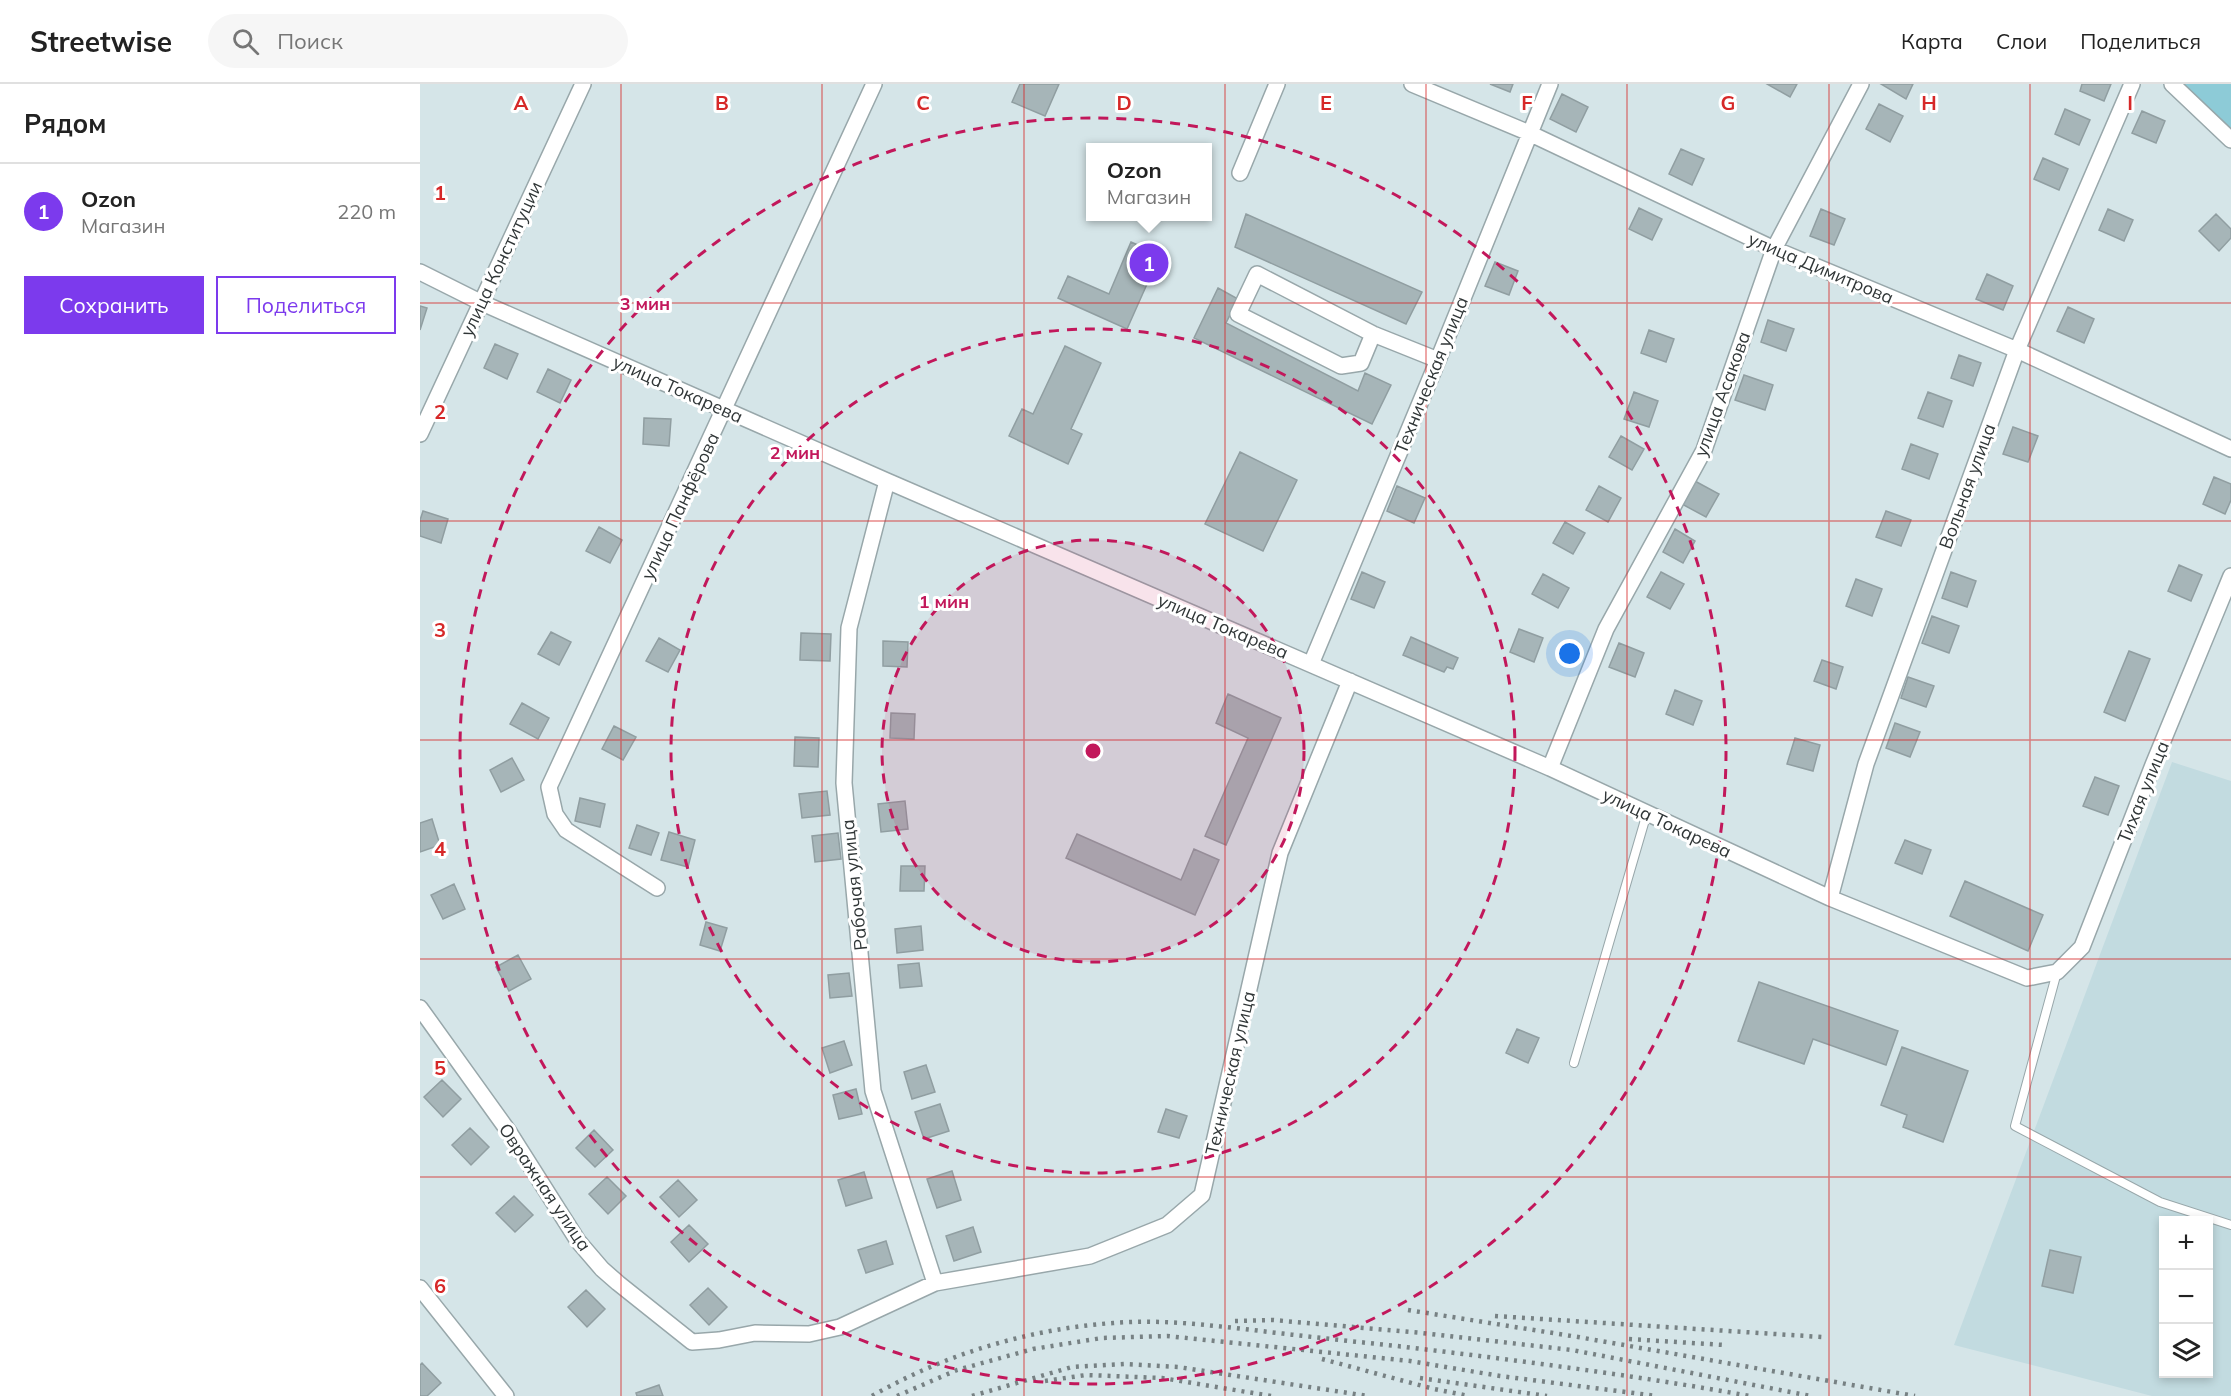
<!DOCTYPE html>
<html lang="ru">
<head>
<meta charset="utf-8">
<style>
  :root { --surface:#fff; --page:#f6f6f6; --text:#222; --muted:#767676; --line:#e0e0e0; --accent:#7c3aed }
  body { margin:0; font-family:Mulish,sans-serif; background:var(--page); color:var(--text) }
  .controls { position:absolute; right:18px; bottom:18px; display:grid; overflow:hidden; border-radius:0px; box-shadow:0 3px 9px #0003 }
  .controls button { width:54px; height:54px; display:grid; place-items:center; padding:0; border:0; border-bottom:2px solid var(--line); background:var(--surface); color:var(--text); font:30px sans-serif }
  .you { position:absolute; left:1150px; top:570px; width:21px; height:21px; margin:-15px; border:4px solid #fff; border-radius:50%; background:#1a73e8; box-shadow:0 0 0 9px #1a73e833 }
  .badge { display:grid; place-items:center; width:39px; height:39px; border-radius:50%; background:var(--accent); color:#fff; font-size:20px; font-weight:700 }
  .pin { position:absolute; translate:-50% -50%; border:3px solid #fff; box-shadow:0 2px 6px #0006 }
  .popup { position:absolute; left:666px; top:59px; width:126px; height:78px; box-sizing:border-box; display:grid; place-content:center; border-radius:0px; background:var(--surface); filter:drop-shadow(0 2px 4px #0005); font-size:20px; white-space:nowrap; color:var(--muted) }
  .popup b { font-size:22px; color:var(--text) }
  .popup::after { content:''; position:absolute; left:50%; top:100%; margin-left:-12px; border:12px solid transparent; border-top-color:var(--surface) }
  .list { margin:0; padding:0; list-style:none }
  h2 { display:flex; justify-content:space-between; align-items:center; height:78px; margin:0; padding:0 24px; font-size:26px }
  h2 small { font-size:20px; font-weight:400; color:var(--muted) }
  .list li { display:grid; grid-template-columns:39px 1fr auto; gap:18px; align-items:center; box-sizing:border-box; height:96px; padding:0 24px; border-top:2px solid var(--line) }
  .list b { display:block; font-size:22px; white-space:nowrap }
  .list p { margin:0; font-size:20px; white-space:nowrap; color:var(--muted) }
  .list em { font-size:20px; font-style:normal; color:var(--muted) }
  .actions { display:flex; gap:12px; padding:18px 24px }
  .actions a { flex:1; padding:14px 0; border:2px solid var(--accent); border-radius:0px; text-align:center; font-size:21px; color:var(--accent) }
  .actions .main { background:var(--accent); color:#fff }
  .icon { flex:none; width:33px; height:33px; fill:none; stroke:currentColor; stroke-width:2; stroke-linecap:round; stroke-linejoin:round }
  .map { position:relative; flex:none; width:1811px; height:1312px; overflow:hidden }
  header { display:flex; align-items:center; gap:36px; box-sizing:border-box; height:84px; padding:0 30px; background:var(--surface); border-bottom:2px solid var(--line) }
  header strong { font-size:28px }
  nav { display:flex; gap:33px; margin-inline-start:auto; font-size:21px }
  .search { width:420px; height:54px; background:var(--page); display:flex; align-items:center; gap:15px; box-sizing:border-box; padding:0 21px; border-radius:33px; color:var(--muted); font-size:22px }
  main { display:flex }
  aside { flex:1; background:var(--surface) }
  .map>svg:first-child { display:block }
  .built { fill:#c2dbe0; fill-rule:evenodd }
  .green { fill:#8dcbd7 }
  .building { fill:#a6b5b8; stroke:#909ea1; stroke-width:1.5 }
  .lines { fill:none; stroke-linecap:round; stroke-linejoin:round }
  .lane-casing { stroke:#98a7aa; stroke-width:10 }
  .street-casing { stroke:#98a7aa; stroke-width:18 }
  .lane { stroke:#fff; stroke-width:8 }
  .street { stroke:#fff; stroke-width:15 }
  .rail { stroke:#778183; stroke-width:4.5; stroke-dasharray:3 6; stroke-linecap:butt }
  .grid { fill:none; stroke:#d62828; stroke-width:1.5; stroke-opacity:0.55 }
  .ring { fill:none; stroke:#c2185b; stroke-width:3; stroke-dasharray:10 8 }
  .labels { text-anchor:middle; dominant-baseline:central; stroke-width:6; stroke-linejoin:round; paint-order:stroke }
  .street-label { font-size:18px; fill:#303637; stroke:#fff }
  .grid-label { font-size:20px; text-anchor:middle; font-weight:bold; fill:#d62828; stroke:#fff; stroke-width:6; stroke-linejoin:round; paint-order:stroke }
  .centre { fill:#c2185b; stroke:#fff; stroke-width:3 }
  .ring-label { font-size:18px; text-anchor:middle; font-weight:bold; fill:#c2185b; stroke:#fff; stroke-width:6; stroke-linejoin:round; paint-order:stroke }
</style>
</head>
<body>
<header>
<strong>Streetwise</strong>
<div class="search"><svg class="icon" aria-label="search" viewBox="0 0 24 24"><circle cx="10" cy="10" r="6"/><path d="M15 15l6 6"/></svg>Поиск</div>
<nav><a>Карта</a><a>Слои</a><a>Поделиться</a></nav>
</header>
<main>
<aside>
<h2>Рядом<small></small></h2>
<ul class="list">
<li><span class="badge">1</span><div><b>Ozon</b><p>Магазин</p></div><em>220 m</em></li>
</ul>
<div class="actions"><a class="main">Сохранить</a><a>Поделиться</a></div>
</aside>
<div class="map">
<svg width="1811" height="1312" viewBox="0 0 1811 1312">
  <rect width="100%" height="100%" fill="#d5e5e8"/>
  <path class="built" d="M1752,678L1811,697V1312H1732L1534,1261ZM1744,1136H1788V1290H1744Z"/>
  <path class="green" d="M1752,0H1811V56Z"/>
  <path class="building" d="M600,0H639L625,32L592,18Z
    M1070,0H1093L1090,8Z
    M1347,0H1377L1370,13Z
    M1461,0H1493L1486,15Z
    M1662,0H1691L1684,17L1660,7Z
    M1142,10L1168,23L1156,48L1130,35Z
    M1459,20L1483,32L1470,58L1446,45Z
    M1645,25L1670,36L1659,61L1635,50Z
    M1722,27L1745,37L1736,59L1712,49Z
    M1261,65L1284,75L1272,101L1249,90Z
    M1623,74L1648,85L1639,106L1614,95Z
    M1219,124L1242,135L1232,156L1209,145Z
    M1401,125L1425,135L1414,161L1390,152Z
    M1688,125L1713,136L1704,157L1679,146Z
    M826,130L1002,208L986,240L815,163Z
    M1796,130L1811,145V154L1799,167L1779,147Z
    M711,158L740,171L707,245L638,214L648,192L689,210Z
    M1075,178L1098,187L1089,211L1065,202Z
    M1567,190L1593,202L1583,226L1556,215Z
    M798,204L818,215L806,239L938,307L945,289L971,301L952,340L774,254Z
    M0,222L7,224L0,246Z
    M1648,223L1674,235L1664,259L1637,247Z
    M1348,236L1374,245L1366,267L1341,258Z
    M1229,246L1254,255L1246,278L1221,269Z
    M75,260L98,270L87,295L64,284Z
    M645,262L681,279L651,345L662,350L648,380L589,352L602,325L613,330Z
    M1539,271L1561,279L1553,302L1531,294Z
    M128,285L151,296L140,319L117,308Z
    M1324,291L1353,301L1345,326L1315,316Z
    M1214,308L1238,317L1229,343L1204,335Z
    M1508,308L1532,317L1523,343L1498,334Z
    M224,334L251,335L249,362L223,360Z
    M1593,343L1618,352L1608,378L1583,370Z
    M1201,352L1224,365L1212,386L1189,373Z
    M1491,360L1518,370L1509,395L1482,385Z
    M820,368L877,396L843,467L785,440Z
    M1794,393L1811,400V416L1805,430L1783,420Z
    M1273,396L1299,410L1286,433L1260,419Z
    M977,402L1005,414L994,439L967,427Z
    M1179,402L1201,414L1188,438L1166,426Z
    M3,427L28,435L21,459L0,452V436Z
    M1466,427L1491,436L1481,462L1456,453Z
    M1145,438L1165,449L1153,470L1133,459Z
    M179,443L202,456L190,479L166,467Z
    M1255,445L1275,457L1263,479L1243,468Z
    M1759,481L1782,491L1771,517L1748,507Z
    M942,488L965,498L954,524L931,515Z
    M1241,488L1264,500L1250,525L1227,513Z
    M1531,488L1556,497L1547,523L1522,514Z
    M1123,490L1149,504L1138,524L1112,510Z
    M1436,495L1462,505L1452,532L1426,522Z
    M1512,532L1539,542L1529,569L1502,559Z
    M1099,545L1123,554L1114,578L1090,568Z
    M131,548L151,558L139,581L118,570Z
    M381,549L411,550L410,577L380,576Z
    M991,553L1038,574L1033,585L1027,583L1024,588L983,571Z
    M239,554L260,566L248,588L226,577Z
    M463,557L488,558L487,583L463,582Z
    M1199,559L1224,569L1215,593L1189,583Z
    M1709,567L1730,575L1705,637L1684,628Z
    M1402,576L1423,583L1416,605L1394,597Z
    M1488,593L1514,602L1506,623L1481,614Z
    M1255,606L1282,617L1273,641L1246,630Z
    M808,610L861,634L806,761L785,752L828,654L796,639Z
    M102,619L129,634L118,655L90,640Z
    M471,629L495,630L494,655L470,654Z
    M1475,639L1500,648L1490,673L1466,664Z
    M194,642L216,653L203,676L182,665Z
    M375,653L399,654L398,683L374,682Z
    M1375,654L1400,661L1393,687L1367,680Z
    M92,674L104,696L81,708L70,686Z
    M1675,693L1699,702L1688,731L1663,722Z
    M407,707L410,731L382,734L379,710Z
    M160,714L185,720L180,743L155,737Z
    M485,717L488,745L461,748L458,720Z
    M12,735L20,761L0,768V739Z
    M217,741L239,749L231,771L209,764Z
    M249,748L275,756L268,783L241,776Z
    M418,749L421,775L395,778L392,752Z
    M657,750L761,796L774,765L799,776L775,831L646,774Z
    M1485,756L1511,766L1502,790L1475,779Z
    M481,782H505L504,807H480Z
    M1545,797L1623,831L1608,867L1530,832Z
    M34,800L45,825L23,835L11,811Z
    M286,838L307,844L300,867L280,861Z
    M501,842L503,866L477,869L475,845Z
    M98,871L111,895L89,907L76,883Z
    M499,879L502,902L480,904L478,881Z
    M429,889L432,912L410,914L408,891Z
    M1339,898L1478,947L1466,981L1393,955L1384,980L1318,957Z
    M1097,945L1119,954L1108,979L1086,969Z
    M424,957L432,981L410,989L402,964Z
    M1482,963L1548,987L1523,1058L1483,1043L1487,1031L1461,1021Z
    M506,981L515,1008L492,1015L484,988Z
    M22,996L41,1015L23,1033L4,1013Z
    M436,1005L442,1030L419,1035L413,1011Z
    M520,1020L529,1047L504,1055L495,1028Z
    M746,1025L767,1032L759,1054L738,1048Z
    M50,1044L69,1063L51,1081L32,1061Z
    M174,1046L193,1066L175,1083L156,1064Z
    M532,1087L541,1116L517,1124L507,1095Z
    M444,1088L452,1114L426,1122L418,1096Z
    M187,1093L206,1112L188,1130L169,1110Z
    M258,1096L277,1116L259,1133L240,1113Z
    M94,1112L113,1131L95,1148L76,1129Z
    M269,1141L288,1160L269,1178L251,1158Z
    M553,1143L561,1168L534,1177L526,1152Z
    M466,1157L473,1180L446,1189L438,1166Z
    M1630,1166L1661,1173L1653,1209L1622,1202Z
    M288,1204L307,1223L289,1241L270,1221Z
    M166,1206L185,1225L167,1243L148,1223Z
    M2,1279L21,1299L7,1312H0V1281Z
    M239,1301L243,1312H217L216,1309Z"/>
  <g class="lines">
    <defs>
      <path id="lane" d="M1637,888L1595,1042L1740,1118L1811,1141
        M1154,979L1227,729"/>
      <path id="street" d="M992,0L1109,49L1354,165L1597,266L1811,365
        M1752,0L1811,56
        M820,89L857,0
        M0,188L60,218L467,397L1130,684L1410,814L1607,894L1637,888L1662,863L1733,681L1811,492
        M953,250L941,279L921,282L818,230L837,190L953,250L1018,276
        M0,350L163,0
        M467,397L429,544L424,699L453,1007L515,1199
        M891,580L1018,276L1130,0
        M1130,684L1186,545L1284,366L1354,165L1441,0
        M237,804L146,746L135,730L129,703L454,0
        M1410,814L1446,680L1597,266L1712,0
        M0,924L89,1048L158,1157L182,1185L198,1199L272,1258L299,1256L335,1249L389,1250L420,1243L515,1199L670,1172L747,1141L782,1111L860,769L930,597
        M0,1204L86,1312"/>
    </defs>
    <use href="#lane" class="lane-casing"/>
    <use href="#street" class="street-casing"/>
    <use href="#lane" class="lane"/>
    <use href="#street" class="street"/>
    <path class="rail" d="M988,1226L1158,1253L1495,1312
      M1075,1232L1402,1253
      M815,1237L853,1236L1002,1249L1152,1266L1391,1312
      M1209,1255L1304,1261
      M902,1275L1014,1305L1049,1312
      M1000,1294L1127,1312
      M625,1297L666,1291L742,1294L851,1312
      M452,1312C525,1270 609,1245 693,1239C739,1235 787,1241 833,1246C881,1252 929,1257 977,1262C1095,1276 1213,1291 1330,1312
      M477,1312L537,1286L613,1265L682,1254L747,1252L990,1277L1080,1292L1237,1312
      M552,1312L652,1283L704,1280L758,1283L948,1312"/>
  </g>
  <path class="grid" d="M201,0V1312M402,0V1312M604,0V1312M805,0V1312M1006,0V1312M1207,0V1312M1409,0V1312M1610,0V1312M0,219H1811M0,437H1811M0,656H1811M0,875H1811M0,1093H1811"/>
  <circle cx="673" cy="667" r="211" fill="#c2185b" fill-opacity=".12"/>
  <g class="ring">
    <circle cx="673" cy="667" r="211"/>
    <circle cx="673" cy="667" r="422"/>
    <circle cx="673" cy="667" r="633"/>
  </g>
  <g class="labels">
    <g class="street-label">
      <text transform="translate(81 175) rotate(-65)">улица Конституции</text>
      <text transform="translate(1401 184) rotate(23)">улица Димитрова</text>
      <text transform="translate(1011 291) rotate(-68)">Техническая улица</text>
      <text transform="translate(258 305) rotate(24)">улица Токарева</text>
      <text transform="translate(1302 310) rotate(-70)">улица Асакова</text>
      <text transform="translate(1547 402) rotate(-70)">Вольная улица</text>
      <text transform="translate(260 422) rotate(-65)">улица Панфёрова</text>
      <text transform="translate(803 542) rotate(23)">улица Токарева</text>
      <text transform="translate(1723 708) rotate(-68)">Тихая улица</text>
      <text transform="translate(1247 739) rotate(25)">улица Токарева</text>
      <text transform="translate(434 801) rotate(-96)">Рабочая улица</text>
      <text transform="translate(810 989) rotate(-77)">Техническая улица</text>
      <text transform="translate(125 1103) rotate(56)">Овражная улица</text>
    </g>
  </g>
  <g class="grid-label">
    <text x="101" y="26">A</text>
    <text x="302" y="26">B</text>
    <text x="503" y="26">C</text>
    <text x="704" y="26">D</text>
    <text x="906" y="26">E</text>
    <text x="1107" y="26">F</text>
    <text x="1308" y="26">G</text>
    <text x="1509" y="26">H</text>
    <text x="1710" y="26">I</text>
    <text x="20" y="116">1</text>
    <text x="20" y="335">2</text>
    <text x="20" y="553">3</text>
    <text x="20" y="772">4</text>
    <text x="20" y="991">5</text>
    <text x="20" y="1209">6</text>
  </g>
  <circle cx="673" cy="667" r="9" class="centre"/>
  <g class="ring-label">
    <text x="225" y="226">3 мин</text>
    <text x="375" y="375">2 мин</text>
    <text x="524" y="524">1 мин</text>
  </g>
</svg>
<div class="controls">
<button>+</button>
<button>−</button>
<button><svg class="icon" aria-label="layers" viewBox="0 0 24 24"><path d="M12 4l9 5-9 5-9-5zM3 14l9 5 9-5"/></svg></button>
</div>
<div class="you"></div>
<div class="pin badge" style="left:729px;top:179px">1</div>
<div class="popup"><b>Ozon</b>Магазин</div>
</div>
</main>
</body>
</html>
